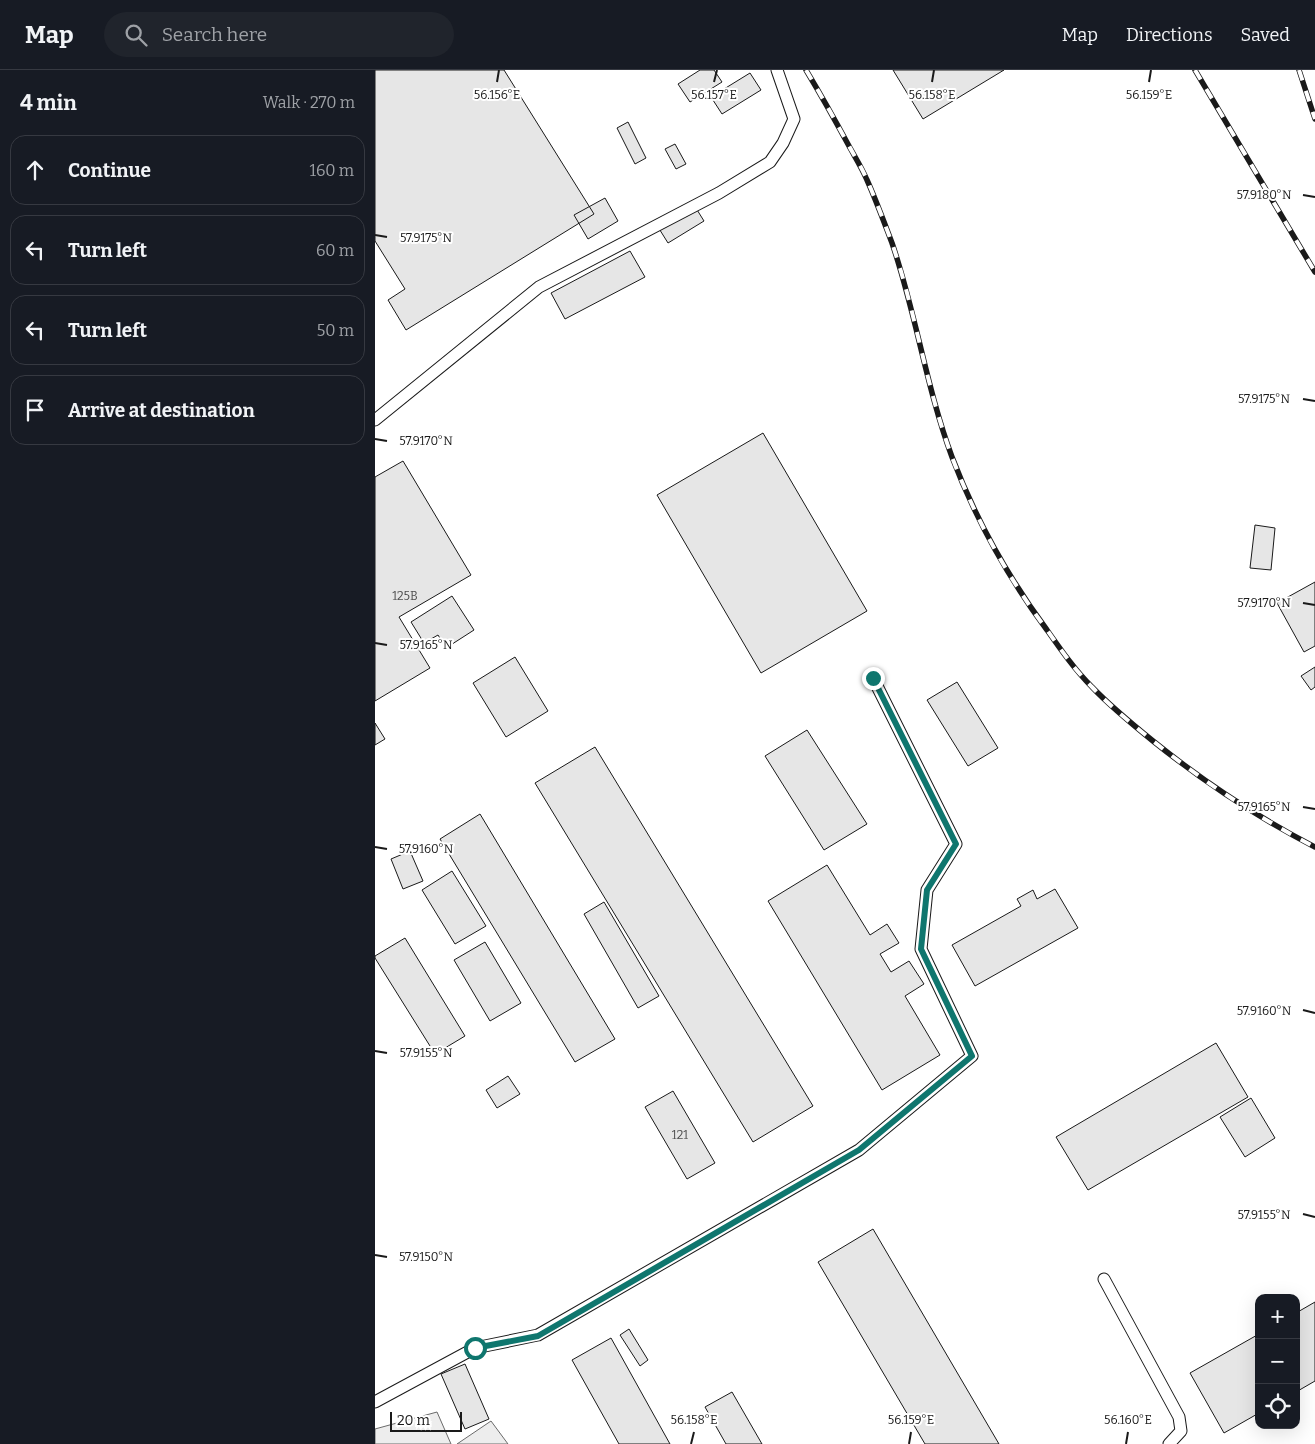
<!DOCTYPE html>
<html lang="en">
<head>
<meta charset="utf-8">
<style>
  :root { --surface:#171b24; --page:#20242c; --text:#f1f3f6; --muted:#9ea1a6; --line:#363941 }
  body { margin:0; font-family:Bitter,serif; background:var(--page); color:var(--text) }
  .controls { position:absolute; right:15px; bottom:15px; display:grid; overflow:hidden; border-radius:10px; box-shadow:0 5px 20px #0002 }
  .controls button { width:45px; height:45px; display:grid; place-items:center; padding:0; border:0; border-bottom:1px solid var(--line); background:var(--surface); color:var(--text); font:25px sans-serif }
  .scale { position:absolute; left:15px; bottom:12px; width:72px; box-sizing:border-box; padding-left:5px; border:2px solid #1a1a1a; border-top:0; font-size:14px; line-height:18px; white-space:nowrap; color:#1a1a1a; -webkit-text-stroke:4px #fff; paint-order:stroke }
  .stop { position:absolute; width:15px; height:15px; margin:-11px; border:4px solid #0f766e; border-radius:50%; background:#fff }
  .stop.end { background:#0f766e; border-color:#fff; box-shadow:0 1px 5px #0008 }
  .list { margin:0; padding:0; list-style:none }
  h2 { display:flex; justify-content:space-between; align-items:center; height:65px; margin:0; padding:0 20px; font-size:21px }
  h2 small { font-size:16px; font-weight:400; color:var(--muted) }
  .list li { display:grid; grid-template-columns:32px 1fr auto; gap:15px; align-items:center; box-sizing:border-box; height:70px; margin:0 10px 10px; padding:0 10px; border:1px solid var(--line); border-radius:15px }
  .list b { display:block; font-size:19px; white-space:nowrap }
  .list em { font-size:16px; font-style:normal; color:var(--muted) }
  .icon { flex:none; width:28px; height:28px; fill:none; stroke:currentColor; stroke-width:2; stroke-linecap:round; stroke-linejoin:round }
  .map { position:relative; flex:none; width:940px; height:1374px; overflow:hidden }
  header { display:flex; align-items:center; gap:30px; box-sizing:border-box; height:70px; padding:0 25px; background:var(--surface); border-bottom:1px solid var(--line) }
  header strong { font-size:24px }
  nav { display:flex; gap:28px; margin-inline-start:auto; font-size:18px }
  .search { width:350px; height:45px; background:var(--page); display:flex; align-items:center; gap:12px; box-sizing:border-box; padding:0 18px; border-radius:28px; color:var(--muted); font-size:19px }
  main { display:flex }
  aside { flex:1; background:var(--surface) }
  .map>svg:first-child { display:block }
  .built { fill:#ededed; stroke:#6a6a6a }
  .building { fill:#e6e6e6; stroke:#1a1a1a }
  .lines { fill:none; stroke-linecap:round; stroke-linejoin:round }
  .service-casing { stroke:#1a1a1a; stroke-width:13 }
  .service { stroke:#fff; stroke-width:11 }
  .rail-casing { stroke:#1a1a1a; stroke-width:5.5 }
  .rail { stroke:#fff; stroke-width:4; stroke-dasharray:11; stroke-linecap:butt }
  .route { stroke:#0f766e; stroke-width:6 }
  .ticks { fill:none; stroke:#1a1a1a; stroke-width:2 }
  .labels { text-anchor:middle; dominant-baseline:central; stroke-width:4; stroke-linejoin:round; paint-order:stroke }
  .number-label { font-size:12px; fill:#4d4d4d }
  .ticks-label { font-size:12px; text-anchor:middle; fill:#1a1a1a; stroke:#fff; stroke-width:4; stroke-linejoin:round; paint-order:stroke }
</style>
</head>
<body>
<header>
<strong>Map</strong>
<div class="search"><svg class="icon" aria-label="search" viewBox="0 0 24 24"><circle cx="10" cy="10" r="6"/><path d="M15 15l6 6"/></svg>Search here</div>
<nav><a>Map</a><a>Directions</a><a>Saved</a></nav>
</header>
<main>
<aside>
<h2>4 min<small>Walk · 270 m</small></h2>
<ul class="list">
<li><svg class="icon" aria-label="ahead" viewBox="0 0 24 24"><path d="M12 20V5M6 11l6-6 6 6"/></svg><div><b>Continue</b></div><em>160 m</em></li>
<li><svg class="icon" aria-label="left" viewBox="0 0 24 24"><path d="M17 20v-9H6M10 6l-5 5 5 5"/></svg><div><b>Turn left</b></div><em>60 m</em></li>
<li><svg class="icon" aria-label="left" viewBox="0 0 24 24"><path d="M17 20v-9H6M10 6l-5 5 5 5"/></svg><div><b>Turn left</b></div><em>50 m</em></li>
<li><svg class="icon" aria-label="arrive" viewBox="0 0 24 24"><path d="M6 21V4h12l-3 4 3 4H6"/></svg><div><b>Arrive at destination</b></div></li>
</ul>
</aside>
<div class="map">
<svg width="940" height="1374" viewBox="0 0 940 1374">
  <rect width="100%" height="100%" fill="#fff"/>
  <path class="built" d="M62,1342L76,1374H0V1359Z
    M116,1351L133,1374H82Z"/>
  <path class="building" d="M0,0H129L219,144L31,260L13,230L30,219L0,171Z
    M325,0H339L347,12L315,32L303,14Z
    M518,0H629L548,49Z
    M375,3L386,20L347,44L336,27Z
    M253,52L271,88L260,94L242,58Z
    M300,74L311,94L301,99L290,79Z
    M230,128L243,151L213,169L199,145Z
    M319,135L329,151L293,173L283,157Z
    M255,181L270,207L190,249L176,223Z
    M388,363L492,541L386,603L282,425Z
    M28,391L96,505L24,547L55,598L0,631V407Z
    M880,455L900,458L896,500L875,498Z
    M940,512V576L929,582L902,533Z
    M77,526L99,560L71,578L63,565L49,573L36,552Z
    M140,587L173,641L131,667L98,613Z
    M940,597V617L936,620L926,606Z
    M582,612L623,678L593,696L552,630Z
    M0,653L10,669L0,675Z
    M432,660L492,754L449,780L390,686Z
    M220,677L438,1036L378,1072L160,713Z
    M105,744L240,969L200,992L65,769Z
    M35,781L48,811L28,819L16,789Z
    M452,795L495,865L512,854L524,873L505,884L516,902L534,891L549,914L530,926L565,985L507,1020L393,831Z
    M77,801L111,856L80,874L47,820Z
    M680,819L703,858L600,916L577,875L646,836L642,829L658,820L662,829Z
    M229,832L284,926L263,938L209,844Z
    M30,868L90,966L60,984L0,888V886Z
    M110,872L146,933L115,951L79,890Z
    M841,973L873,1027L713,1120L681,1067Z
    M133,1006L145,1024L122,1038L111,1020Z
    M298,1021L340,1093L312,1109L270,1037Z
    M876,1028L900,1068L870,1087L845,1047Z
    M498,1159L624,1374H550L443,1192Z
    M940,1232V1311L921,1322V1243Z
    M254,1259L273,1290L265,1296L245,1265Z
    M884,1264V1343L849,1363L815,1303Z
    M236,1268L295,1374H244L197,1290Z
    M90,1294L114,1349L90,1359L66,1304Z
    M357,1322L387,1374H351L330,1337Z"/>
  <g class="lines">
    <defs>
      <path id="service" d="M0,350L164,217L344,123L395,92L408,73L419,49L402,0
        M729,1209L804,1347L806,1361L794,1374
        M0,1332L100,1278L163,1265L484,1080L597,986L546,879L552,820L581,774L498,608"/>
    </defs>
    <use href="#service" class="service-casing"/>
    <use href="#service" class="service"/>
    <defs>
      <path id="rail" d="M431,0C446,25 460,50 474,76C480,87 487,98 492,110C501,130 509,152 517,173C541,243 551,317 577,387C601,450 632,506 672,560C686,580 700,600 717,617C736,637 757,654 778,671C829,712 882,747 940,777
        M820,0L940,202
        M924,0L940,49"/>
    </defs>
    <use href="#rail" class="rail-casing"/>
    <use href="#rail" class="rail"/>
  </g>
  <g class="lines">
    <path class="route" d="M100,1278L163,1266L484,1080L597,986L546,879L552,820L581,774L498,608"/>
  </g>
  <path class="ticks" d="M122,12L124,0M339,12L342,0M557,12L559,0M774,12L776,0M928,125L940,127M0,165L12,167M928,329L940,331M0,369L12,371M928,533L940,535M0,573L12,575M928,737L940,739M0,777L12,779M928,940L940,943M0,981L12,983M928,1144L940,1147M0,1185L12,1187M316,1374L319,1362M534,1374L536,1362M751,1374L753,1362"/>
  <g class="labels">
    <g class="number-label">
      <text x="30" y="526">125В</text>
      <text x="305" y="1065">121</text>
    </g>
  </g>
  <g class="ticks-label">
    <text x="122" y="29">56.156°E</text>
    <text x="339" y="29">56.157°E</text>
    <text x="557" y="29">56.158°E</text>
    <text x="774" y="29">56.159°E</text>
    <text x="889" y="129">57.9180°N</text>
    <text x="51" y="172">57.9175°N</text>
    <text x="889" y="333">57.9175°N</text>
    <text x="51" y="375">57.9170°N</text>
    <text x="889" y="537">57.9170°N</text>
    <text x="51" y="579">57.9165°N</text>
    <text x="889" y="741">57.9165°N</text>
    <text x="51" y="783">57.9160°N</text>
    <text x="889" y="945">57.9160°N</text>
    <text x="51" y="987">57.9155°N</text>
    <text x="889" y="1149">57.9155°N</text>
    <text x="51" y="1191">57.9150°N</text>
    <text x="319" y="1354">56.158°E</text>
    <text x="536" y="1354">56.159°E</text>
    <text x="753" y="1354">56.160°E</text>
  </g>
</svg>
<div class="controls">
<button>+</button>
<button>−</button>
<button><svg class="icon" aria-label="locate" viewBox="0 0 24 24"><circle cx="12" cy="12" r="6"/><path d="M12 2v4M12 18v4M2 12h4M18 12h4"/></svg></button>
</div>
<div class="scale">20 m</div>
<div class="stop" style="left:100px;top:1278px"></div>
<div class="stop end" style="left:498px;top:608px"></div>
</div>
</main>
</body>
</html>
